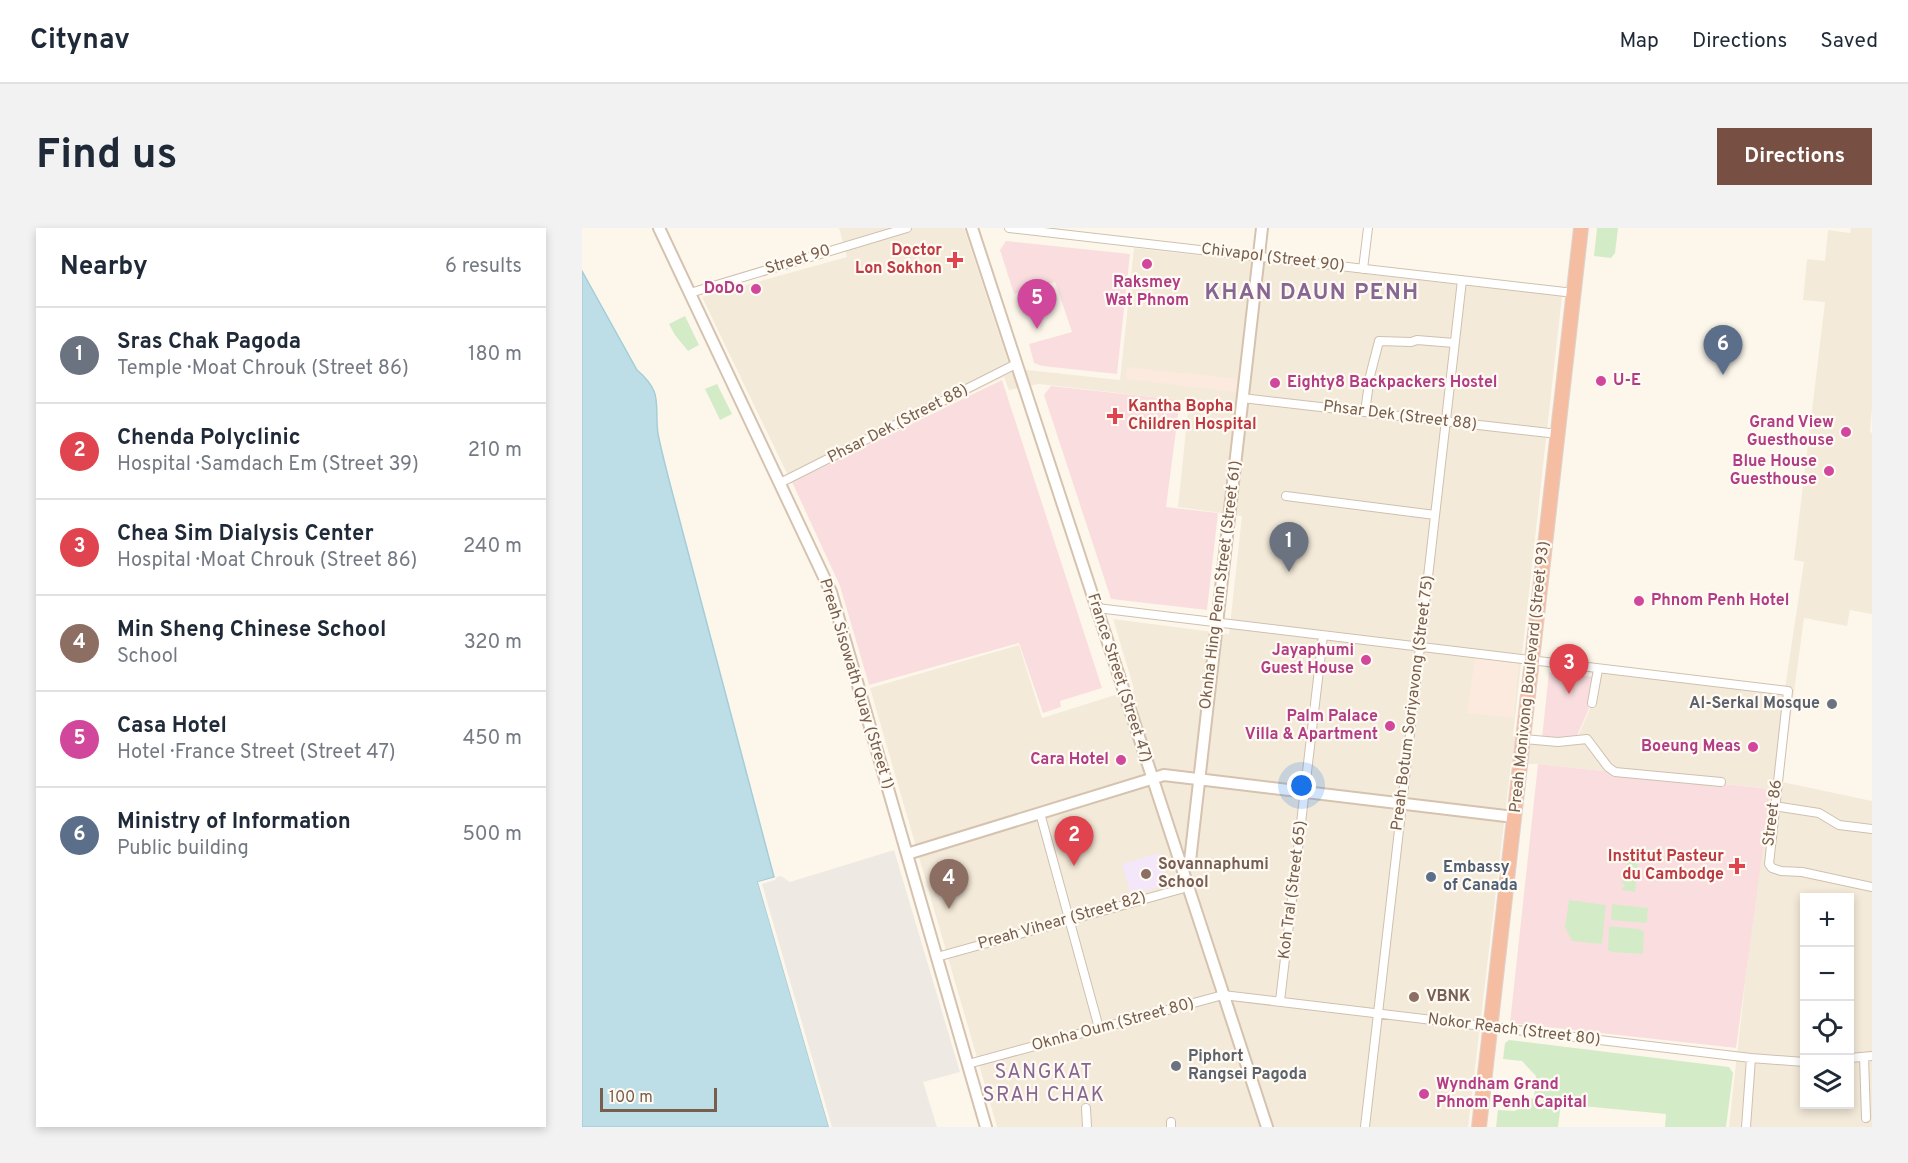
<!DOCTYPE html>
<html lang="en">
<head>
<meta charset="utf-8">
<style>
  :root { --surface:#fff; --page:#f2f2f3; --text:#1f2937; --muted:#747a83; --line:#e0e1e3; --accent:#784f43 }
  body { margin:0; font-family:Overpass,sans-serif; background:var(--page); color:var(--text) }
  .controls { position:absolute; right:18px; bottom:18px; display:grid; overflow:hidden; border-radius:0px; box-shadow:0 3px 9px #0003 }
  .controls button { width:54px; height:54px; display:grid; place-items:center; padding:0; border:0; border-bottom:2px solid var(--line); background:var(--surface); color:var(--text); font:30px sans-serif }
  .scale { position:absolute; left:18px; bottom:15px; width:117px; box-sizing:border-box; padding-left:6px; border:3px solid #785f4d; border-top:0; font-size:16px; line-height:21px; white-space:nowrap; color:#785f4d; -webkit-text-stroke:4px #fffaf2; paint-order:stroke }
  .you { position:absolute; left:720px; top:558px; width:21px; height:21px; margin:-15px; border:4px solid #fff; border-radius:50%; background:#1a73e8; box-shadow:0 0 0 9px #1a73e833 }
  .badge { display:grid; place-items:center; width:39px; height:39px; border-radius:50%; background:var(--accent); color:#fff; font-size:20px; font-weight:700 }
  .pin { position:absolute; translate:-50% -50px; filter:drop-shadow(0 2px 3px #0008) }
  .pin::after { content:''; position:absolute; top:32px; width:21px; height:18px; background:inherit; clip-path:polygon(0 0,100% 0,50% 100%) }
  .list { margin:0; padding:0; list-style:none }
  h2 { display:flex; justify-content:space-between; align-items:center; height:78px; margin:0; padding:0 24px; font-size:26px }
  h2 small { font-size:20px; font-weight:400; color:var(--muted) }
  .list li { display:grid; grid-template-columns:39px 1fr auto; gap:18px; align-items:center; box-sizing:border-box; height:96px; padding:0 24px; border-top:2px solid var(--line) }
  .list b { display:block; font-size:22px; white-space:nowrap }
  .list p { margin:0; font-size:20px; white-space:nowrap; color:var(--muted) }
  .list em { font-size:20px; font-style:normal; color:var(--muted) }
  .icon { flex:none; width:33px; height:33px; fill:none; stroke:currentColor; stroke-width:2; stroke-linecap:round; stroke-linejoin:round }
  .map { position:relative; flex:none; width:1290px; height:899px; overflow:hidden; border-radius:0px }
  header { display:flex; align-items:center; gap:36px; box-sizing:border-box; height:84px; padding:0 30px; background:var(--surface); border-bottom:2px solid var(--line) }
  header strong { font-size:28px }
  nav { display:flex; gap:33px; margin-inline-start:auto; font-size:21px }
  .intro { display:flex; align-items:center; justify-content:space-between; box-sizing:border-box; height:144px; padding:0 36px }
  h1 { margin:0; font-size:42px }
  .button { padding:15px 27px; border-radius:0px; background:var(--accent); color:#fff; font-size:21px; font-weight:700 }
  main { display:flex; gap:36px; padding:0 36px }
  aside { flex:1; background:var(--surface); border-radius:0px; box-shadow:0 3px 9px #0003 }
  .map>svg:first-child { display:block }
  .residential { fill:#f4ead9; fill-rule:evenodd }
  .commercial { fill:#fceadf }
  .industrial { fill:#eee9e3 }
  .education { fill:#f4e7f9 }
  .medical { fill:#fadedf }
  .green { fill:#d4ebc8 }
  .water { fill:#bedee7; stroke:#a5cdd9; stroke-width:1.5 }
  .pier { fill:#fdf7eb }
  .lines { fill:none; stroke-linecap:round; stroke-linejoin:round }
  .street-casing { stroke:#cfc0af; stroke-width:10 }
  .secondary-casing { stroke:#d5c2af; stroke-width:14 }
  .highway-casing { stroke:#dcd5d1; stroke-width:16 }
  .street { stroke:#fff; stroke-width:8 }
  .secondary { stroke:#fff; stroke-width:10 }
  .highway { stroke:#f5bea3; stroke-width:14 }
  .health-dot { fill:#e0444e; stroke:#fffaf2; stroke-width:2 }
  .hotel-dot { fill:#d1479c; stroke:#fffaf2; stroke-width:2 }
  .worship-dot { fill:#6b7280; stroke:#fffaf2; stroke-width:2 }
  .education-dot { fill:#8d6e63; stroke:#fffaf2; stroke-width:2 }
  .service-dot { fill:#5c6f8a; stroke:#fffaf2; stroke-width:2 }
  .labels { text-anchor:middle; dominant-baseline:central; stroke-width:4.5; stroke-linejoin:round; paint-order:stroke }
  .health-label { font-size:16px; font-weight:bold; fill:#be3a42; stroke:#fffaf2; text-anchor:end }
  .street-label { font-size:16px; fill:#785f4d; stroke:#fffaf2 }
  .hotel-label { font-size:16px; font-weight:bold; fill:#b23c85; stroke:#fffaf2; text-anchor:end }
  .worship-label { font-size:16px; font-weight:bold; fill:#5b616d; stroke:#fffaf2; text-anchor:end }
  .education-label { font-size:16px; font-weight:bold; fill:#785e54; stroke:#fffaf2; text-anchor:start }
  .service-label { font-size:16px; font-weight:bold; fill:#4e5e75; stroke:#fffaf2; text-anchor:start }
  .quarter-label { font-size:20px; letter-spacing:1.5px; fill:#876694; stroke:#fffaf2 }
  .district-label { font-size:22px; font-weight:bold; letter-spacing:1.5px; fill:#876694; stroke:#fffaf2 }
</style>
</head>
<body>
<header>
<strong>Citynav</strong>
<nav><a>Map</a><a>Directions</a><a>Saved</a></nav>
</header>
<div class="intro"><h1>Find us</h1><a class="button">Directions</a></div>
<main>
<aside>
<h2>Nearby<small>6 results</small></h2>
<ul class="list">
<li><span class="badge" style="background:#6b7280">1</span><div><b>Sras Chak Pagoda</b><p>Temple · Moat Chrouk (Street 86)</p></div><em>180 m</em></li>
<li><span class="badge" style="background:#e0444e">2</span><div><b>Chenda Polyclinic</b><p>Hospital · Samdach Em (Street 39)</p></div><em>210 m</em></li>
<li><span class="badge" style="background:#e0444e">3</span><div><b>Chea Sim Dialysis Center</b><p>Hospital · Moat Chrouk (Street 86)</p></div><em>240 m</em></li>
<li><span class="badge" style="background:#8d6e63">4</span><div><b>Min Sheng Chinese School</b><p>School</p></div><em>320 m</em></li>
<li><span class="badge" style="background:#d1479c">5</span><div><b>Casa Hotel</b><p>Hotel · France Street (Street 47)</p></div><em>450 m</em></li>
<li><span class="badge" style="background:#5c6f8a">6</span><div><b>Ministry of Information</b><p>Public building</p></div><em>500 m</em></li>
</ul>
</aside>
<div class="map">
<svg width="1290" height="899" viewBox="0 0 1290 899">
  <rect width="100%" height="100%" fill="#fdf7eb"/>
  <path class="residential" d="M257,0H382L428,140L538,152L552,20L980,68L931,508L975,513L994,512L1007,483L1014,444L1202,467L1222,334L1212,332L1243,74L1221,72L1225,31L1243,33L1246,2L1268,5L1269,0H1290V180L1288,204L1290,205V386L1268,382L1265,398L1222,390L1200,554L1290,573V899H1147L1170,691L1189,561L956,536H929L886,899H415L288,460L437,417L460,490L552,461L531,391L647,406L660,288L596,279L607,173L457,156L427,162L422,149L209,254L120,69L265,29ZM893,430L936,436L931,490ZM1222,670H1268V876H1222Z"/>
  <path class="commercial" d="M545,139L655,151L654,164L544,151Z
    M893,430L936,436L931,490L885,485Z"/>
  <path class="industrial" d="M312,622L378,844L341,854L355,899H247L176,654L199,648L208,654Z"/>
  <path class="education" d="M577,625L587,656L549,667L540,636Z"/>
  <path class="medical" d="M424,13L548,26L535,146L460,138L452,135L447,116L490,104L473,54L432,66L418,22Z
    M420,152L520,460L478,473L479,479L461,485L437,415L287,457L258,358L210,254Z
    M469,158L598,172L584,279L636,285L625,382L529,371L462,167Z
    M967,444L1013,449L1006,483L993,512L960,510Z
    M956,536L1189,561L1154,820L928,795Z"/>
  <path class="green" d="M1015,0H1036L1033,25L1029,30L1012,28Z
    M103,88L117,117L106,123L93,107L87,96Z
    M135,156L150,186L138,192L123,161Z
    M1045,632L1056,633L1053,664L1039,662L1043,658L1040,654V651H1043Z
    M987,672L1024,677L1020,716L990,713L983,699Z
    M1030,676L1066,680L1065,694L1062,695L1029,692Z
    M1027,698L1057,701L1062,704L1061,726L1030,724L1026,722Z
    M927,812L1147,839L1151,845L1144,899H1083L1084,886L979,876L976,899H914L916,882L933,883L952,869L954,848L940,833L921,831L923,815Z"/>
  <path class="water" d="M0,43L55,142C82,165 72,176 76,206C79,221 83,236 87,252L192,649L176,654L247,899H0Z"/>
  <path class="pier" d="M195,649L193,652L180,656L250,899H247L176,654Z"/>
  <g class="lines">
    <defs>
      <path id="street" d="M427,0L992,65
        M781,41L786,0
        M108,65L325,0
        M660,170L976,206
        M783,184L788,148L797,113L829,114L835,112L872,115
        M198,255L434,136
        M704,268L853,287
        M515,380L1206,463L1187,636L1190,640L1199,643L1220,644L1290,659
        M1010,475L1016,441
        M941,511L976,514L1005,511L1026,539L1033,544L1139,554
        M1192,578L1237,585L1257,597L1290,601
        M458,585L517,800
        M355,729L606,659
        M698,773L741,408
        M1282,829L1284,890
        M1268,830L1290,828
        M386,836L641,767L1169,830L1222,834
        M504,880L505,899
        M589,894V899
        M783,899L880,52
        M1164,899L1169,830"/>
      <path id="secondary" d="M77,0L249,364L404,899
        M390,0L685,899
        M325,626L582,547L932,589
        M599,637L608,633L680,0"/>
      <path id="highway" d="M897,899L999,0"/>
    </defs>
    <use href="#street" class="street-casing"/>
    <use href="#secondary" class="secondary-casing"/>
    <use href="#highway" class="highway-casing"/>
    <use href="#street" class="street"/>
    <use href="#secondary" class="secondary"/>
    <use href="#highway" class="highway"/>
  </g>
  <g class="health-dot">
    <path d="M370 23h6v6h6v6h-6v6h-6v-6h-6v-6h6z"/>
    <path d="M530 179h6v6h6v6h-6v6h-6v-6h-6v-6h6z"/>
    <path d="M1152 629h6v6h6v6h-6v6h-6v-6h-6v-6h6z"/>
  </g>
  <g class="hotel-dot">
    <circle cx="565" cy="36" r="6"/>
    <circle cx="174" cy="61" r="6"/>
    <circle cx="1019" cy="153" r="6"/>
    <circle cx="693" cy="155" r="6"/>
    <circle cx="1264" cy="204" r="6"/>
    <circle cx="1247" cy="243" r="6"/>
    <circle cx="1057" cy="373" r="6"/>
    <circle cx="784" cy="432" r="6"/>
    <circle cx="808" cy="498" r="6"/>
    <circle cx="1171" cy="519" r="6"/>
    <circle cx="539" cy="532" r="6"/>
    <circle cx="842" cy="866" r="6"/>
  </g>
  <g class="worship-dot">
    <circle cx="1250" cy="476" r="6"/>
    <circle cx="594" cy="838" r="6"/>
  </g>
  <g class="education-dot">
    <circle cx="564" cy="646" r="6"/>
    <circle cx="832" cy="769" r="6"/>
  </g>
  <circle class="service-dot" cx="849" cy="649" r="6"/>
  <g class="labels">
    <g class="health-label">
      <text x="360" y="23">Doctor<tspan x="360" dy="18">Lon Sokhon</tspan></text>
      <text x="546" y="179" text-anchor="start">Kantha Bopha<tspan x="546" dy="18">Children Hospital</tspan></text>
      <text x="1142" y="629">Institut Pasteur<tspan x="1142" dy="18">du Cambodge</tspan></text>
    </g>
    <g class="street-label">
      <text transform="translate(691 30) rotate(7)">Chivapol (Street 90)</text>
      <text transform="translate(216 32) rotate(-17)">Street 90</text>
      <text transform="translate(818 188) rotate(7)">Phsar Dek (Street 88)</text>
      <text transform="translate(316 196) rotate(-27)">Phsar Dek (Street 88)</text>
      <text transform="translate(639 357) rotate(-83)">Oknha Hing Penn Street (Street 61)</text>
      <text transform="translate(948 449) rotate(-84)">Preah Monivong Boulevard (Street 93)</text>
      <text transform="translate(537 450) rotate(72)">France Street (Street 47)</text>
      <text transform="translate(274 456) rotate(73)">Preah Sisowath Quay (Street 1)</text>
      <text transform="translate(831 475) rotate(-83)">Preah Botum Soriyavong (Street 75)</text>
      <text transform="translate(1191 585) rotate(-83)">Street 86</text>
      <text transform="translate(711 662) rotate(-83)">Koh Tral (Street 65)</text>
      <text transform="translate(480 693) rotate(-16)">Preah Vihear (Street 82)</text>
      <text transform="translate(531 797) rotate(-15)">Oknha Oum (Street 80)</text>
      <text transform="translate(932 802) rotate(7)">Nokor Reach (Street 80)</text>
    </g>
    <g class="hotel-label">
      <text x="565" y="55" text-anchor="middle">Raksmey<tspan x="565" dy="18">Wat Phnom</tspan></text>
      <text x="162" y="61">DoDo</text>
      <text x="1031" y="153" text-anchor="start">U-E</text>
      <text x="705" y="155" text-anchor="start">Eighty8 Backpackers Hostel</text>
      <text x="1252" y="195">Grand View<tspan x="1252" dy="18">Guesthouse</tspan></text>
      <text x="1235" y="234">Blue House<tspan x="1235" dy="18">Guesthouse</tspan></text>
      <text x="1069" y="373" text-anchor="start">Phnom Penh Hotel</text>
      <text x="772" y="423">Jayaphumi<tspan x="772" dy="18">Guest House</tspan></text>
      <text x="796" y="489">Palm Palace<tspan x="796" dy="18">Villa &amp; Apartment</tspan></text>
      <text x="1159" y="519">Boeung Meas</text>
      <text x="527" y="532">Cara Hotel</text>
      <text x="854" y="857" text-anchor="start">Wyndham Grand<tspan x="854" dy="18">Phnom Penh Capital</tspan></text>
    </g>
    <g class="worship-label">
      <text x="1238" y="476">Al-Serkal Mosque</text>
      <text x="606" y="829" text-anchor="start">Piphort<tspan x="606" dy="18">Rangsei Pagoda</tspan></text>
    </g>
    <g class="education-label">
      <text x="576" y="637">Sovannaphumi<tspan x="576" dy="18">School</tspan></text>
      <text x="844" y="769">VBNK</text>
    </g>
    <g class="service-label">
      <text x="861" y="640">Embassy<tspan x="861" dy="18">of Canada</tspan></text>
    </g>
    <g class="quarter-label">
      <text x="462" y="845">SANGKAT<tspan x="462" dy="23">SRAH CHAK</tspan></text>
    </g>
    <g class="district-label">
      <text x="730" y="65">KHAN DAUN PENH</text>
    </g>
  </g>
</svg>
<div class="controls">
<button>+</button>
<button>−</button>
<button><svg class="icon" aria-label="locate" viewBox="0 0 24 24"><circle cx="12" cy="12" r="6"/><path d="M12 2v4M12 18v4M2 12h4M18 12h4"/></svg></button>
<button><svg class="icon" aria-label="layers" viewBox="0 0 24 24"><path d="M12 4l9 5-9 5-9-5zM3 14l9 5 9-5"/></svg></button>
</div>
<div class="scale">100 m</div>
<div class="you"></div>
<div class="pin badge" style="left:707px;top:344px;background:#6b7280">1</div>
<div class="pin badge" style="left:492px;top:638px;background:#e0444e">2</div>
<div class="pin badge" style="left:987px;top:466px;background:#e0444e">3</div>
<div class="pin badge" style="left:367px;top:681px;background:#8d6e63">4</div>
<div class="pin badge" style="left:455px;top:101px;background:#d1479c">5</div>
<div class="pin badge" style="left:1141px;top:147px;background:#5c6f8a">6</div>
</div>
</main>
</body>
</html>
